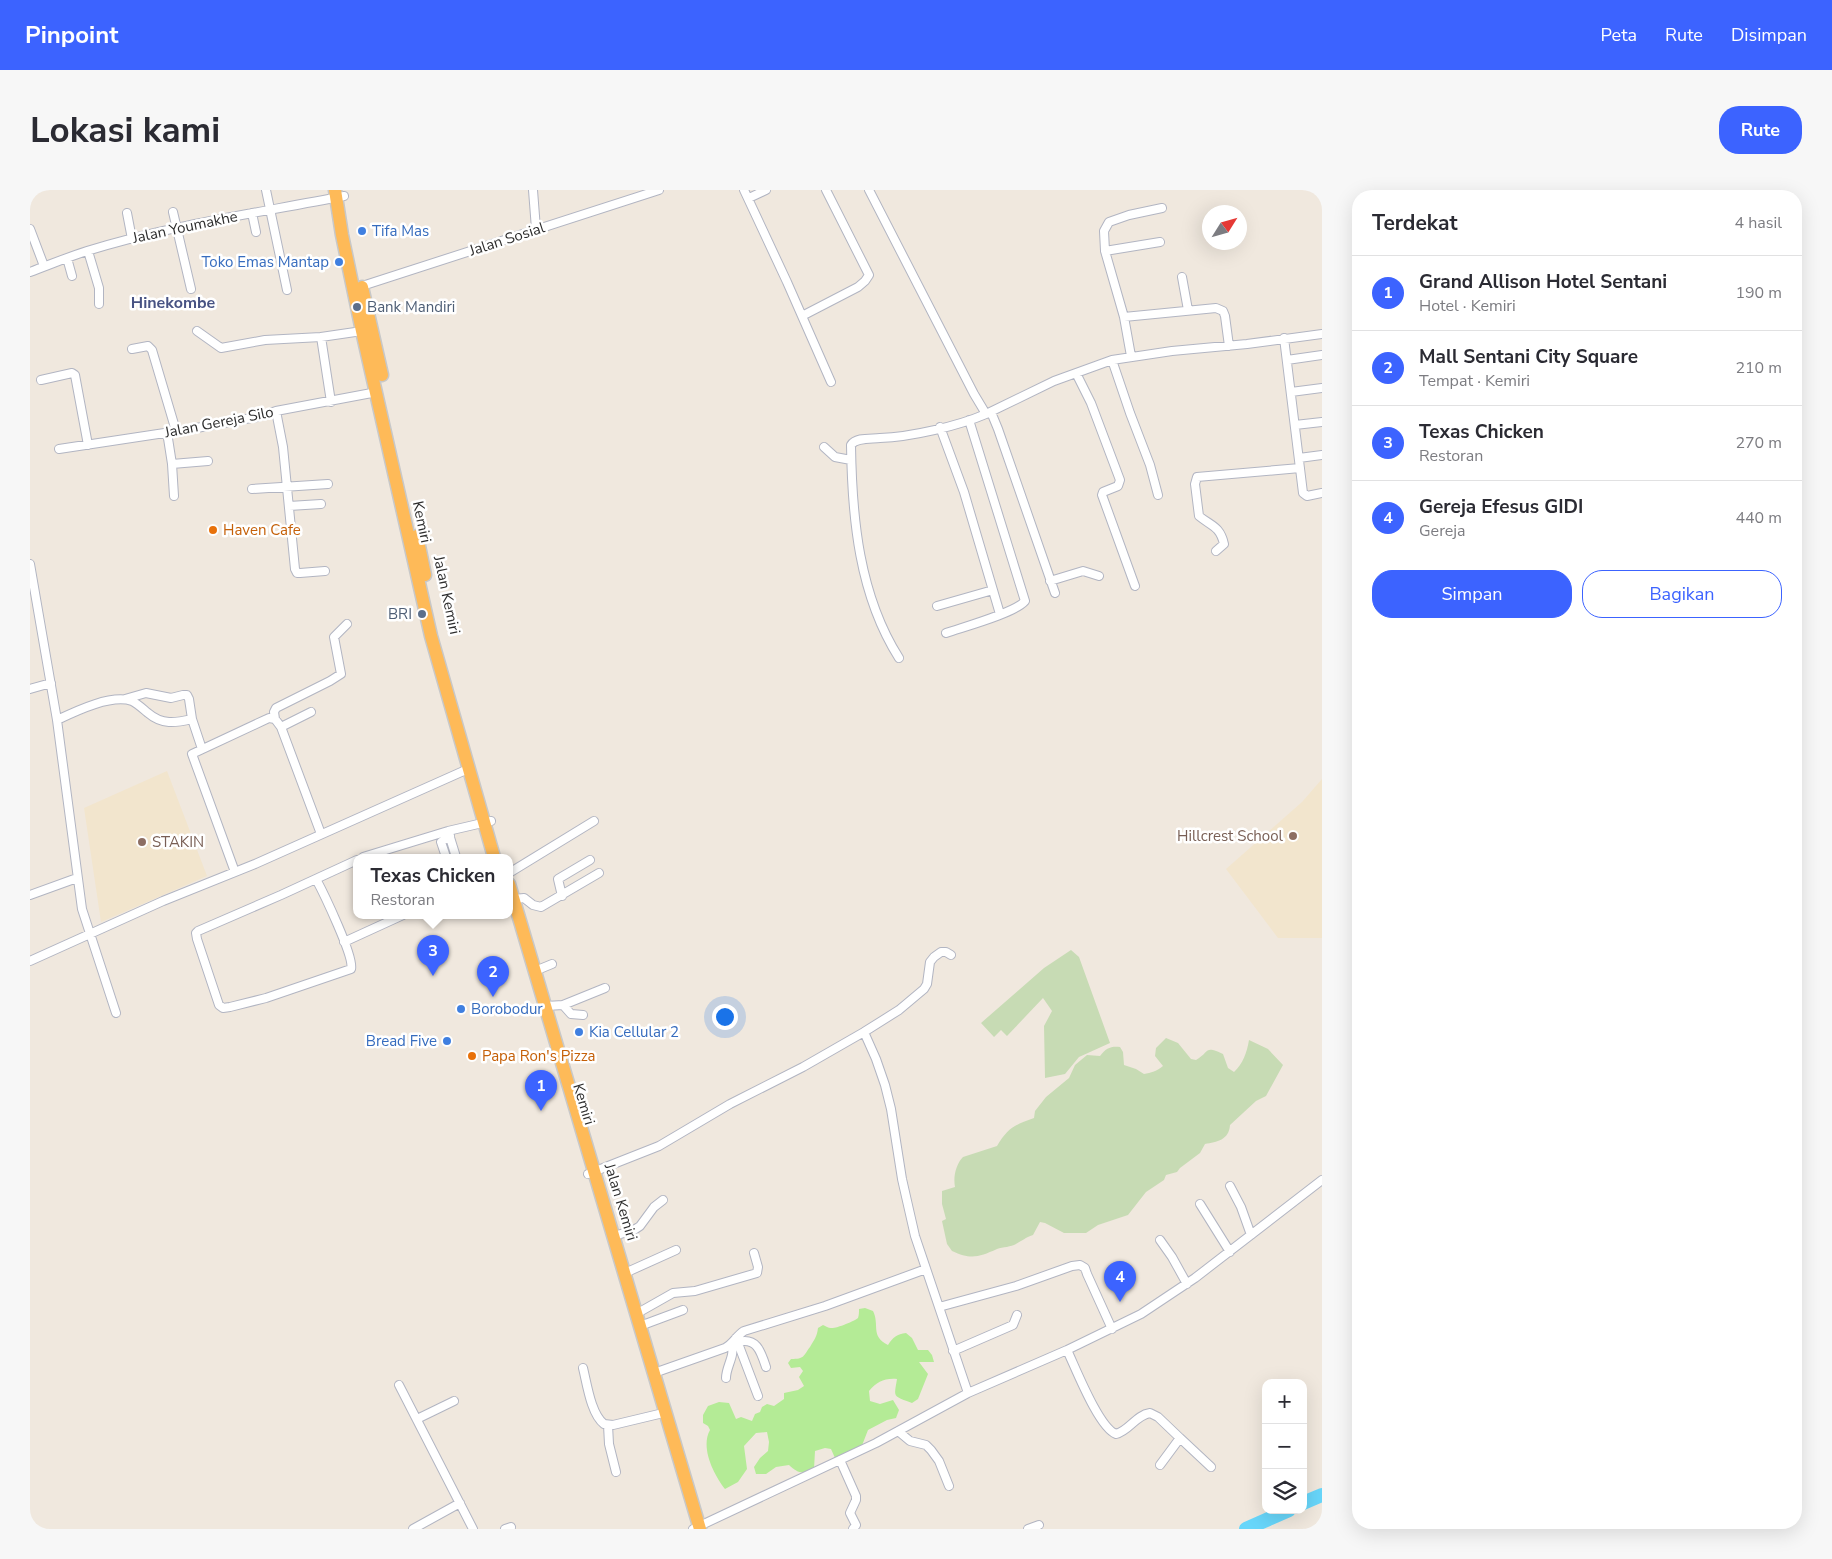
<!DOCTYPE html>
<html lang="id">
<head>
<meta charset="utf-8">
<style>
  :root { --surface:#fff; --page:#f7f7f7; --text:#2b2b33; --muted:#7c7c81; --line:#e1e1e2; --accent:#3c63ff }
  body { margin:0; font-family:"Nunito Sans",sans-serif; background:var(--page); color:var(--text) }
  .controls { position:absolute; right:15px; bottom:15px; display:grid; overflow:hidden; border-radius:10px; box-shadow:0 5px 20px #0002 }
  .controls button { width:45px; height:45px; display:grid; place-items:center; padding:0; border:0; border-bottom:1px solid var(--line); background:var(--surface); color:var(--text); font:25px sans-serif }
  .compass { position:absolute; left:1172px; top:15px; width:45px; height:45px; border-radius:50%; background:var(--surface); box-shadow:0 5px 20px #0002; rotate:53deg }
  .you { position:absolute; left:694px; top:826px; width:18px; height:18px; margin:-12px; border:4px solid #fff; border-radius:50%; background:#1a73e8; box-shadow:0 0 0 8px #1a73e833 }
  .badge { display:grid; place-items:center; width:32px; height:32px; border-radius:50%; background:var(--accent); color:#fff; font-size:16px; font-weight:700 }
  .pin { position:absolute; translate:-50% -41px; filter:drop-shadow(0 1px 2px #0008) }
  .pin::after { content:''; position:absolute; top:26px; width:18px; height:15px; background:inherit; clip-path:polygon(0 0,100% 0,50% 100%) }
  .popup { position:absolute; left:323px; top:664px; width:160px; height:65px; box-sizing:border-box; display:grid; place-content:center; border-radius:10px; background:var(--surface); filter:drop-shadow(0 1px 4px #0005); font-size:16px; white-space:nowrap; color:var(--muted) }
  .popup b { font-size:19px; color:var(--text) }
  .popup::after { content:''; position:absolute; left:50%; top:100%; margin-left:-10px; border:10px solid transparent; border-top-color:var(--surface) }
  .list { margin:0; padding:0; list-style:none }
  h2 { display:flex; justify-content:space-between; align-items:center; height:65px; margin:0; padding:0 20px; font-size:21px }
  h2 small { font-size:16px; font-weight:400; color:var(--muted) }
  .list li { display:grid; grid-template-columns:32px 1fr auto; gap:15px; align-items:center; box-sizing:border-box; height:75px; padding:0 20px; border-top:1px solid var(--line) }
  .list b { display:block; font-size:19px; white-space:nowrap }
  .list p { margin:0; font-size:16px; white-space:nowrap; color:var(--muted) }
  .list em { font-size:16px; font-style:normal; color:var(--muted) }
  .actions { display:flex; gap:10px; padding:15px 20px }
  .actions a { flex:1; padding:11px 0; border:1px solid var(--accent); border-radius:20px; text-align:center; font-size:18px; color:var(--accent) }
  .actions .main { background:var(--accent); color:#fff }
  .icon { flex:none; width:28px; height:28px; fill:none; stroke:currentColor; stroke-width:2; stroke-linecap:round; stroke-linejoin:round }
  .map { position:relative; flex:none; width:1292px; height:1339px; overflow:hidden; border-radius:20px }
  header { display:flex; align-items:center; gap:30px; box-sizing:border-box; height:70px; padding:0 25px; background:var(--accent); color:#fff }
  header strong { font-size:24px }
  nav { display:flex; gap:28px; margin-inline-start:auto; font-size:18px }
  .intro { display:flex; align-items:center; justify-content:space-between; box-sizing:border-box; height:120px; padding:0 30px }
  h1 { margin:0; font-size:35px }
  .button { padding:12px 22px; border-radius:20px; background:var(--accent); color:#fff; font-size:18px; font-weight:700 }
  main { display:flex; gap:30px; padding:0 30px }
  aside { flex:1; background:var(--surface); border-radius:20px; box-shadow:0 5px 20px #0002 }
  .map>svg:first-child { display:block }
  .education { fill:#f2e5cd }
  .green { fill:#b4eb96 }
  .cemetery { fill:#c7dbb4 }
  .lines { fill:none; stroke-linecap:round; stroke-linejoin:round }
  .river { stroke:#68d6fa; stroke-width:14 }
  .minor-casing { stroke:#b2b5c2; stroke-width:10 }
  .trunk-casing { stroke:#c8c8c8; stroke-width:15 }
  .minor { stroke:#fff; stroke-width:8 }
  .trunk { stroke:#feba58; stroke-width:12 }
  .shop-dot { fill:#3f7fe0; stroke:#fff; stroke-width:2 }
  .service-dot { fill:#5c6f8a; stroke:#fff; stroke-width:2 }
  .food-dot { fill:#e8710a; stroke:#fff; stroke-width:2 }
  .education-dot { fill:#8d6e63; stroke:#fff; stroke-width:2 }
  .labels { text-anchor:middle; dominant-baseline:central; stroke-width:5; stroke-linejoin:round; paint-order:stroke }
  .street-label { font-size:15px; fill:#2d2d2d; stroke:#fff }
  .shop-label { font-size:15px; fill:#366cbe; stroke:#fff; text-anchor:start }
  .service-label { font-size:15px; fill:#4e5e75; stroke:#fff; text-anchor:start }
  .food-label { font-size:15px; fill:#c56008; stroke:#fff; text-anchor:start }
  .education-label { font-size:15px; fill:#785e54; stroke:#fff; text-anchor:end }
  .neighbourhood-label { font-size:16px; font-weight:bold; fill:#485383; stroke:#fff }
</style>
</head>
<body>
<header>
<strong>Pinpoint</strong>
<nav><a>Peta</a><a>Rute</a><a>Disimpan</a></nav>
</header>
<div class="intro"><h1>Lokasi kami</h1><a class="button">Rute</a></div>
<main>
<div class="map">
<svg width="1292" height="1339" viewBox="0 0 1292 1339">
  <rect width="100%" height="100%" fill="#f0e8de"/>
  <path class="education" d="M137,581L177,686L71,732L54,618Z
    M1292,589V748H1248L1196,679L1272,612Z"/>
  <path class="green" d="M835,1118L843,1121C850,1135 840,1146 858,1155C863,1147 867,1144 876,1143L882,1148L888,1160H898L902,1165L904,1172H889L898,1184L888,1209L882,1213C862,1205 864,1208 867,1189C854,1188 847,1192 839,1201L840,1211L850,1214L863,1210L869,1220L866,1228L857,1230L838,1240L831,1258C822,1260 815,1265 805,1268L801,1259L795,1258L785,1261L784,1279C774,1284 768,1284 759,1275L746,1277L736,1284H726L724,1277L730,1268L738,1261L739,1252L737,1242L726,1243L714,1256L717,1279L708,1292L695,1299C684,1285 670,1258 680,1240L678,1236L673,1233V1225L678,1216L689,1212L699,1213L706,1229L711,1227L722,1231L725,1224L730,1222L732,1217L737,1214L744,1216L754,1209V1203L768,1200L774,1196L769,1187L773,1181L770,1177L761,1178L758,1173L761,1169C775,1169 773,1166 780,1157C784,1150 787,1147 788,1138L793,1135C796,1136 798,1138 801,1138C805,1139 825,1131 828,1128C829,1125 829,1122 829,1119Z"/>
  <path class="cemetery" d="M1041,760L1049,767L1080,853L1049,867L1035,884L1015,888L1014,836L1022,821L1013,808L977,846L971,840L964,847L951,833L1014,778Z
    M1136,848L1148,853L1161,869L1166,870C1180,862 1174,855 1193,864L1198,878L1204,882C1213,874 1217,862 1219,850L1238,859L1253,875L1236,906L1226,911L1200,935C1199,950 1187,952 1175,954L1170,963L1150,978L1147,982L1136,985L1134,990L1116,1002L1098,1025L1068,1035L1056,1043H1034L1015,1033L1010,1032L1003,1045C995,1048 993,1050 986,1054C981,1057 973,1057 967,1059C949,1067 941,1070 922,1061L917,1054L912,1031L916,1029L912,1014V1001L925,997C923,987 926,974 933,967L967,956C978,938 984,935 1004,928L1005,921L1016,907L1039,888L1045,875L1057,865L1070,866C1076,858 1081,856 1090,857L1093,862L1094,875L1106,879L1114,884C1121,883 1127,881 1133,876L1125,866L1126,858Z"/>
  <g class="lines">
    <path class="river" d="M1273,1313L1292,1305
      M1216,1339L1259,1320"/>
    <defs>
      <path id="minor" d="M236,0L257,100
        M503,0L506,39
        M714,0L757,92L801,192
        M839,0L944,204L956,224L1024,191L1082,170L1142,161L1217,154L1292,144
        M719,8L736,0
        M143,22L161,99
        M97,23L102,49
        M222,23L226,42
        M0,39L14,76
        M58,61L69,98V114
        M1075,61L1130,52
        M37,68L42,86
        M0,82C19,75 38,67 57,61C140,35 228,23 314,6
        M1152,87L1158,120
        M329,97L629,0
        M772,126L828,97L835,91L839,85L796,0
        M1094,127L1186,118L1193,121L1195,126L1199,156
        M167,141L191,158L235,150L291,147L332,141
        M291,147L301,212
        M1254,148L1273,303L1277,306L1292,303
        M102,159L118,156L122,160L146,241
        M1101,166L1094,127L1075,61L1074,41L1079,32L1099,25L1132,18
        M1082,170L1100,223L1120,275L1128,305
        M1257,170L1292,165
        M1046,183L1061,213L1090,290L1088,296L1073,302L1072,305L1105,396
        M11,190L42,183L45,185L58,255
        M1261,202L1292,198
        M246,221L253,257L265,379L267,383H270L295,381
        M961,222L968,239L1025,403
        M1265,235L1292,232
        M910,237L934,302L970,424
        M137,242L142,274L178,271
        M794,257L805,267L821,270
        M29,259L161,239L227,227L246,221L347,202
        M1269,268L1292,265
        M142,274L144,306
        M222,299L298,294
        M259,316L291,314
        M1186,361L1194,354C1190,336 1181,336 1169,326L1165,294L1167,287L1270,278
        M0,374L27,530L52,719L86,823
        M1020,391L1053,381L1069,386
        M907,416L963,400
        M916,443C933,437 985,423 995,411L939,230
        M869,468C829,405 822,328 821,255C826,247 841,249 850,248C881,247 928,236 956,224
        M0,499L21,493
        M95,509L116,503L141,508L153,505H157L159,509L162,529
        M245,529L244,522L246,518L300,491L311,484L304,447L317,434
        M27,530C46,521 81,504 102,511C108,514 113,519 118,523C132,535 145,533 162,529L172,559
        M251,537L281,522
        M418,641L426,667
        M333,667L418,641L461,631
        M416,667L411,652L420,646
        M205,682L162,564L239,528L245,529L251,537L291,644
        M479,683L564,631
        M286,689C293,702 325,768 321,779L236,808L200,817L193,818L189,815L167,749L166,743L168,741L251,705L327,670
        M0,705L47,688
        M532,706L528,689L560,670
        M484,709L494,708L503,715L511,717L569,683
        M314,752L373,725
        M0,771L133,711L225,674L438,579
        M505,781L522,774
        M533,815L541,824L553,825
        M516,816L533,815L575,798
        M834,842L846,869L855,895L861,919L872,989L885,1046L938,1203
        M558,984L629,956L700,914L773,877L834,842L869,820L894,799L897,794L900,772L904,767L911,762H916L921,765
        M1200,996L1211,1017L1221,1045
        M1170,1014L1200,1062
        M584,1046L604,1040L610,1036L624,1017L633,1010
        M1130,1050L1142,1067L1157,1094
        M595,1083L646,1060
        M909,1117L986,1096L1042,1076L1050,1075L1055,1078L1057,1084L1082,1139
        M606,1124L643,1103L665,1101L727,1083L728,1077L724,1063
        M610,1136L653,1120
        M706,1148L728,1206
        M708,1152C727,1147 731,1162 736,1177
        M1037,1160C1046,1179 1069,1238 1086,1244C1099,1241 1106,1225 1120,1223L1128,1227L1150,1248L1130,1275
        M923,1161L983,1135L987,1125
        M553,1178C557,1194 561,1224 574,1234L583,1235L629,1224
        M624,1183L695,1158C703,1154 706,1146 714,1141L795,1116L896,1079
        M696,1188C696,1176 706,1165 701,1154
        M369,1195L443,1339
        M387,1229L424,1211
        M578,1235L579,1254L586,1282
        M868,1241L880,1251L896,1255L901,1260L909,1271L919,1296
        M1150,1248L1181,1277
        M810,1270L826,1306V1310L820,1323L826,1335L823,1339
        M383,1339L430,1313
        M475,1339L481,1337
        M663,1339L846,1253L938,1203L1037,1160L1111,1124L1165,1088L1292,990
        M998,1339L1009,1335"/>
      <path id="trunk" d="M305,0L312,45L332,141L401,446L464,667
        M332,97L352,185
        M387,346L395,385
        M479,694L670,1339"/>
    </defs>
    <use href="#minor" class="minor-casing"/>
    <use href="#trunk" class="trunk-casing"/>
    <use href="#minor" class="minor"/>
    <use href="#trunk" class="trunk"/>
  </g>
  <g class="shop-dot">
    <circle cx="332" cy="41" r="5"/>
    <circle cx="309" cy="72" r="5"/>
    <circle cx="431" cy="819" r="5"/>
    <circle cx="549" cy="842" r="5"/>
    <circle cx="417" cy="851" r="5"/>
  </g>
  <g class="service-dot">
    <circle cx="327" cy="117" r="5"/>
    <circle cx="392" cy="424" r="5"/>
  </g>
  <g class="food-dot">
    <circle cx="183" cy="340" r="5"/>
    <circle cx="442" cy="866" r="5"/>
  </g>
  <g class="education-dot">
    <circle cx="1263" cy="646" r="5"/>
    <circle cx="112" cy="652" r="5"/>
  </g>
  <g class="labels">
    <g class="street-label">
      <text transform="translate(155 37) rotate(-12)">Jalan Youmakhe</text>
      <text transform="translate(477 49) rotate(-18)">Jalan Sosial</text>
      <text transform="translate(189 232) rotate(-11)">Jalan Gereja Silo</text>
      <text transform="translate(392 332) rotate(78)">Kemiri</text>
      <text transform="translate(417 405) rotate(78)">Jalan Kemiri</text>
      <text transform="translate(554 914) rotate(73)">Kemiri</text>
      <text transform="translate(591 1012) rotate(73)">Jalan Kemiri</text>
    </g>
    <g class="shop-label">
      <text x="342" y="41">Tifa Mas</text>
      <text x="299" y="72" text-anchor="end">Toko Emas Mantap</text>
      <text x="441" y="819">Borobodur</text>
      <text x="559" y="842">Kia Cellular 2</text>
      <text x="407" y="851" text-anchor="end">Bread Five</text>
    </g>
    <g class="service-label">
      <text x="337" y="117">Bank Mandiri</text>
      <text x="382" y="424" text-anchor="end">BRI</text>
    </g>
    <g class="food-label">
      <text x="193" y="340">Haven Cafe</text>
      <text x="452" y="866">Papa Ron's Pizza</text>
    </g>
    <g class="education-label">
      <text x="1253" y="646">Hillcrest School</text>
      <text x="122" y="652" text-anchor="start">STAKIN</text>
    </g>
    <g class="neighbourhood-label">
      <text x="143" y="113">Hinekombe</text>
    </g>
  </g>
</svg>
<div class="controls">
<button>+</button>
<button>−</button>
<button><svg class="icon" aria-label="layers" viewBox="0 0 24 24"><path d="M12 4l9 5-9 5-9-5zM3 14l9 5 9-5"/></svg></button>
</div>
<svg class="compass" viewBox="-18 -18 36 36"><path d="M0-13l5 13h-10z" fill="#e53935"/><path d="M0 13l5-13h-10z" fill="#7c7c81"/></svg>
<div class="you"></div>
<div class="pin badge" style="left:511px;top:921px">1</div>
<div class="pin badge" style="left:463px;top:807px">2</div>
<div class="pin badge" style="left:403px;top:786px">3</div>
<div class="popup"><b>Texas Chicken</b>Restoran</div>
<div class="pin badge" style="left:1090px;top:1112px">4</div>
</div>
<aside>
<h2>Terdekat<small>4 hasil</small></h2>
<ul class="list">
<li><span class="badge">1</span><div><b>Grand Allison Hotel Sentani</b><p>Hotel · Kemiri</p></div><em>190 m</em></li>
<li><span class="badge">2</span><div><b>Mall Sentani City Square</b><p>Tempat · Kemiri</p></div><em>210 m</em></li>
<li><span class="badge">3</span><div><b>Texas Chicken</b><p>Restoran</p></div><em>270 m</em></li>
<li><span class="badge">4</span><div><b>Gereja Efesus GIDI</b><p>Gereja</p></div><em>440 m</em></li>
</ul>
<div class="actions"><a class="main">Simpan</a><a>Bagikan</a></div>
</aside>
</main>
</body>
</html>
